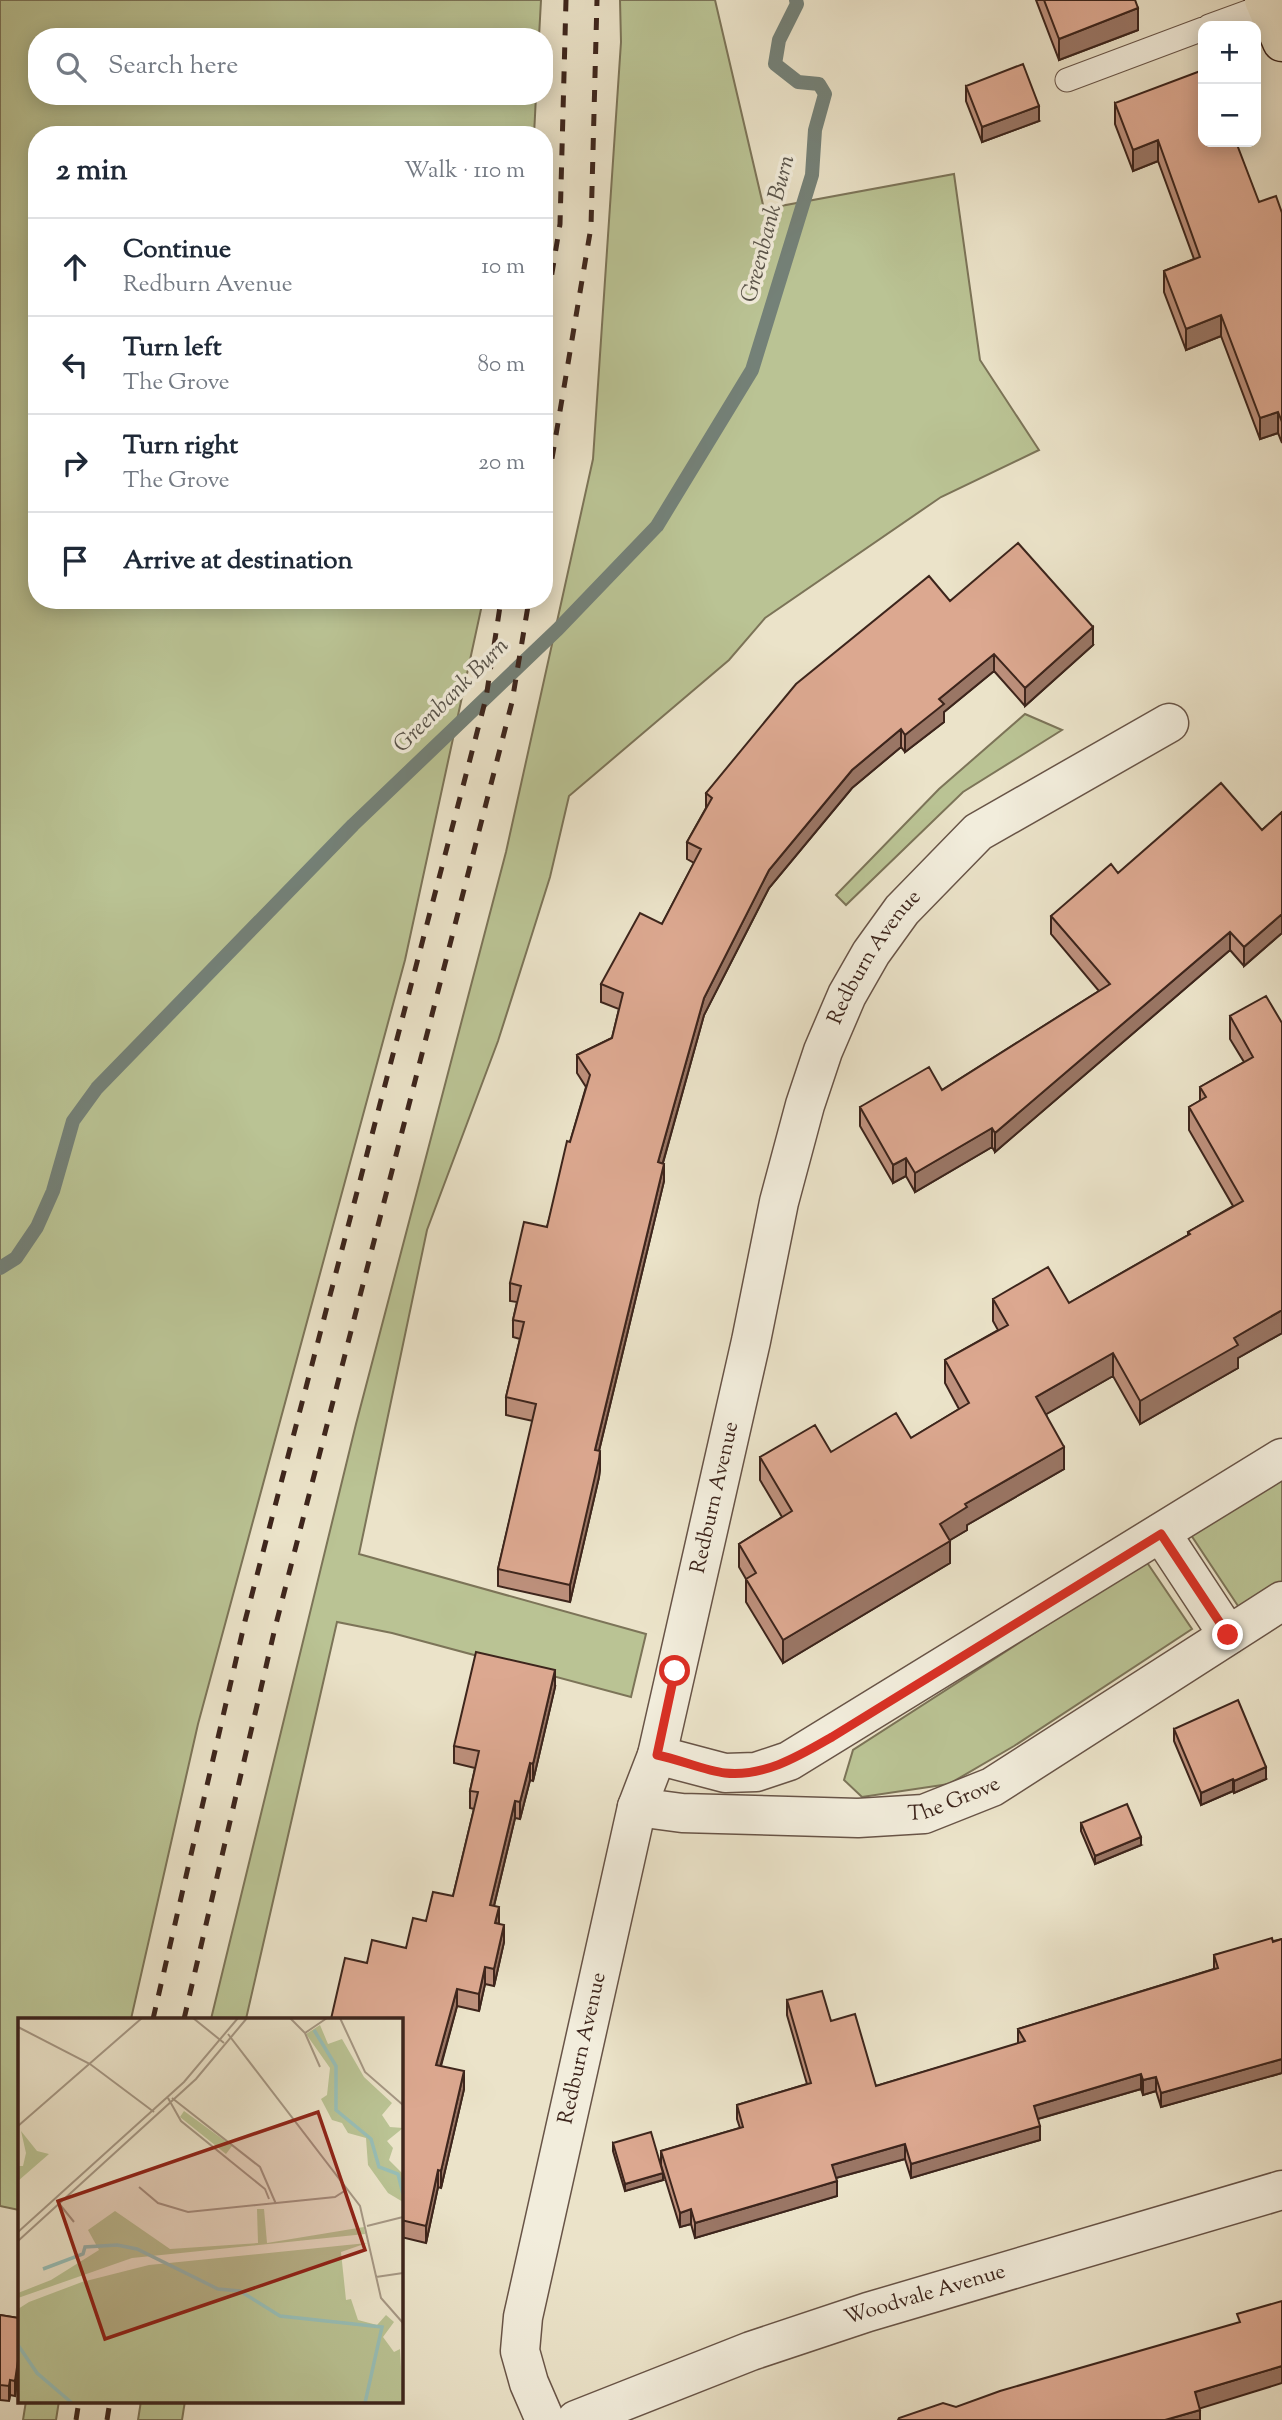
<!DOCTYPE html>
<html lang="en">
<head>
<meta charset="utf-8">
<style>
  :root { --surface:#fff; --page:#f2f2f3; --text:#1f2937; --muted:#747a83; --line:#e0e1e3 }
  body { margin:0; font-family:"Sorts Mill Goudy",serif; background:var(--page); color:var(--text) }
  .controls { position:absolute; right:21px; top:21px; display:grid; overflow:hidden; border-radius:14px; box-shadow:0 4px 18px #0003 }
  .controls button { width:63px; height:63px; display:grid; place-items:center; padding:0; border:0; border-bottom:2px solid var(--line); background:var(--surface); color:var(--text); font:35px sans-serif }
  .stop { position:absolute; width:21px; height:21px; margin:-16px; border:5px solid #d93025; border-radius:50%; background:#fff }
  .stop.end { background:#d93025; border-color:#fff; box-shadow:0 2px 7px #0008 }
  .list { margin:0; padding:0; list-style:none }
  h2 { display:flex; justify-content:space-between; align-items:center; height:91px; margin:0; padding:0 28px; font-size:30px }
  h2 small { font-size:23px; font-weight:400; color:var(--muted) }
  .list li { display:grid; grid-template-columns:46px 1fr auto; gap:21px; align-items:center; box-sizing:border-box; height:98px; padding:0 28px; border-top:2px solid var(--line) }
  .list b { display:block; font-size:26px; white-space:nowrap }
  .list p { margin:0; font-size:23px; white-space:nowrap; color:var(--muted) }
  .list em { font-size:23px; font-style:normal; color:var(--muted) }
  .icon { flex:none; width:38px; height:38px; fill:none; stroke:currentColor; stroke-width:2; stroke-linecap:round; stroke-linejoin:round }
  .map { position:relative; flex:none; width:1282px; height:2420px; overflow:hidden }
  .search { position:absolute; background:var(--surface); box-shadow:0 4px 18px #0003; left:28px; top:28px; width:525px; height:77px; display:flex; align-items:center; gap:18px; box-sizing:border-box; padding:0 24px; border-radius:28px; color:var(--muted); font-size:26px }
  .panel { position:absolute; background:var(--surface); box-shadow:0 4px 18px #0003; left:28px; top:126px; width:525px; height:483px; border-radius:28px }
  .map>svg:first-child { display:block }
  .green { fill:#bac394; stroke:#7c7458; stroke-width:2 }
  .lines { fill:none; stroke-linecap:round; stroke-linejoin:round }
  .stream { stroke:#748178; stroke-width:14 }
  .service-casing { stroke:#685447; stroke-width:25 }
  .minor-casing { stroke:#685447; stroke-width:41 }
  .primary-casing { stroke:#3d251c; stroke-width:41 }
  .service { stroke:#f2eddc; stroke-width:23 }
  .minor { stroke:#f2eddc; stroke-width:38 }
  .primary { stroke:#ebe3c9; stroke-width:38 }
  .rail { stroke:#3d251c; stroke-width:5; stroke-dasharray:12 12; stroke-linecap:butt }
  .wall { fill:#bd907c; stroke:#3d251c; stroke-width:2 }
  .shaded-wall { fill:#9a7665; stroke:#3d251c; stroke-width:2 }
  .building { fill:#dca890; stroke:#3d251c; stroke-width:2 }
  .route { stroke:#d93025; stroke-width:9 }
  .labels { text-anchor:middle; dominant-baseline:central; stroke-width:7; stroke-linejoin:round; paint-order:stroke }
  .street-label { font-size:21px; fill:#3d251c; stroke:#f2eddc }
  .water-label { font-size:23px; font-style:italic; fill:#58534a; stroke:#f2eddc }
  .inset-river { fill:none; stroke:#98beb6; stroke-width:3.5 }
  .inset-road { fill:none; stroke:#a59784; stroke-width:2 }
  .view { fill:#8f2418; fill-opacity:0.15; stroke:#8f2418; stroke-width:3.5 }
  .inset-edge { fill:none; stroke:#3d251c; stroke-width:3.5 }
</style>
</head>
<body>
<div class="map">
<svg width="1282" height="2420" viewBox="0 0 1282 2420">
  <rect width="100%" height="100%" fill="#ebe3c9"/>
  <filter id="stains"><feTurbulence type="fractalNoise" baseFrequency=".00286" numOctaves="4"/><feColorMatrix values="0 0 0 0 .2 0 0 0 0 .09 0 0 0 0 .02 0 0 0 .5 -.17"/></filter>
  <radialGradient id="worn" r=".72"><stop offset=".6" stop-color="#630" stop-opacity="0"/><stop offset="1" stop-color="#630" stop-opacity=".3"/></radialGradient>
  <path class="green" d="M0,0H541L539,37H37V96H536L534,135H37V600H483L405,960L198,1724L131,2019H19V2210L0,2206Z
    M620,0H715L764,209L954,174L980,360L1039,450L941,497L765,618L729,660L569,796L550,877L527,950L498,1041L427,1230L359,1554L646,1634L631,1697L392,1633L337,1622L246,2019H211L356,1424L506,852L593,459L621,42Z
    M1025,714L1062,730L963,792L846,905L836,895L939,789Z
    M1282,1477V1583L1240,1609L1191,1535Z
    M1146,1561L1192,1629L1014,1746L949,1784L862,1797L844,1780L853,1750Z
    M26,2401H59L56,2420H23Z
    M141,2401H185L182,2420H138Z"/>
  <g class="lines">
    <path class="stream" d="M0,1268L16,1258L37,1227L53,1191L73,1121L97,1088L353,825L558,629L657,526L752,370L812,175L815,130L825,94L819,84L798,82L775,64L779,40L797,4L796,0"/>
    <defs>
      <path id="service" d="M1209,26L1275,2
        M1067,80L1203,29"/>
      <g id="minor">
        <path d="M1161,1533L1228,1635"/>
        <path d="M657,1755L725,1773L756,1772L789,1761L1282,1458"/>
        <path id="s1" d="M637,1807L682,1813L858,1818L924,1814L992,1787L1282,1601"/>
        <path id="s2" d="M545,2420L529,2383L520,2351L523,2317L637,1807L657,1755L751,1341L779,1202L805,1105L823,1051L847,995L871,953L902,910L978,832L1169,723"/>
        <path id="s3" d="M576,2420L751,2351L868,2312L1282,2190"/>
      </g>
      <path id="primary" d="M1264,0L1282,42"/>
    </defs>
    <use href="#service" class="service-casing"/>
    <use href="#minor" class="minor-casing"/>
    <use href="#primary" class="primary-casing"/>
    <use href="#service" class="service"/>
    <use href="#minor" class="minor"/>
    <use href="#primary" class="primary"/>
    <path class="rail" d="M544,322L560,224L566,0
      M544,506L591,227L597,0
      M153,2019L245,1621L486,698L501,600
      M184,2019L275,1628L512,702L529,600
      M76,2420L79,2401
      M107,2420L110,2401"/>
  </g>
  <path class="wall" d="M1036,0H1135L1138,30L1059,60Z
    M966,86L1039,121L982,142L966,101Z
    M1115,103L1259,202L1282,213V443L1278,433L1260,439L1221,336L1186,350L1164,292V271L1194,259L1158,161L1133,171L1115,124Z
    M950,601L1093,645L1025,706L994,671L944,712V722L905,752L901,747L852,788L769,888L704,1015L663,1163L664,1181L599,1451L600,1469L599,1477L570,1602L498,1586V1569L533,1421L506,1415V1397L520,1339L513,1337V1320L517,1302L510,1301V1283L547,1227L570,1142L586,1087L577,1073V1055L612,1038L619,1009L601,1002V984L662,924L694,863L687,859V842L706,808V793Z
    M1282,812V933L1244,966L1230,950L995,1152L992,1147L915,1192L906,1176L893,1183L860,1126V1107L942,1090L1099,991L1051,934V916L1118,873L1262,830Z
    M1230,1016L1282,1023V1333L1238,1358V1368L1140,1424L1113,1376L1046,1414L1064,1469L967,1525V1530L950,1540V1563L783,1663L746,1602V1579L739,1567V1544L782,1517L760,1480V1457L831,1452L911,1438L959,1409L945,1383V1360L998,1330L993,1321V1299L1069,1303L1188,1235V1232L1233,1206L1189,1130V1107L1200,1101V1087L1244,1062L1230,1039Z
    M555,1687L533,1781L530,1780L520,1819L515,1818L494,1906L504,1942L494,1986L485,1984L479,2011L457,2006L441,2066L464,2089L441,2188L438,2187L426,2243L401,2237V2019L367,1963L406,1948L426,1921L453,1896L474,1809L470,1808V1791L475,1768L454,1763V1746Z
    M1174,1729L1266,1779L1234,1793L1233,1791L1201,1805L1174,1741Z
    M1081,1823L1141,1845L1095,1864L1081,1831Z
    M1282,1939V2073L1161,2107L1156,2091L1143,2095L1141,2089L1038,2119L1040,2140L911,2178L905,2159L836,2178L837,2196L695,2238L691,2224L680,2227L661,2165V2151L740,2128L737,2119V2105L807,2084L787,2015V2000L831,2021L876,2086L1018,2044V2029L1214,1969V1955Z
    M613,2143L663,2180L625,2191L613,2151Z
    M0,2315L19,2318L15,2396L10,2395L9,2401L0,2400Z"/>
  <path class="shaded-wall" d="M1138,8V30L1059,60V39Z
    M1039,106V121L982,142V127Z
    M1158,140V161L1133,171V150Z
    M1221,315V336L1186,350V329Z
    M1278,412V433L1260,439V418Z
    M1093,627V645L1025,706V688Z
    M994,654V671L944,712V722L905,752V735L939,699Z
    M901,729V747L852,788L769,888L704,1015L658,1180V1162L704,998L769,870L852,770Z
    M1282,914V933L1244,966V947Z
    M1230,932V950L995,1152V1133Z
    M992,1128V1147L915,1192V1173Z
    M906,1158V1176L893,1183V1165Z
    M664,1164V1181L595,1467V1450Z
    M1282,1310V1333L1238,1358V1368L1140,1424V1401L1234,1338Z
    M1113,1353V1376L1036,1420V1397Z
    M1064,1447V1469L967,1525V1530L940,1546V1524L965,1504Z
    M600,1451V1469L599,1477L570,1602V1585Z
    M950,1541V1563L783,1663V1640Z
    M555,1670V1687L533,1781V1764Z
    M530,1763V1780L520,1819V1802Z
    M1266,1767V1779L1234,1793V1781Z
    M1233,1779V1791L1201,1805V1793Z
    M515,1801V1818L490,1922V1905Z
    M1141,1837V1845L1095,1864V1856Z
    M499,1907V1924L495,1923Z
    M504,1925V1942L494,1986V1969Z
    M485,1967V1984L479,2011V1994Z
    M457,1989V2006L436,2082V2065Z
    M1282,2059V2073L1161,2107V2093Z
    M464,2071V2089L441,2188V2171Z
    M1141,2074V2089L1034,2120V2106Z
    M1156,2077V2091L1143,2095V2080Z
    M1040,2126V2140L911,2178V2164Z
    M905,2144V2159L832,2179V2165Z
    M438,2170V2187L426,2243V2226Z
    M663,2173V2180L625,2191V2184Z
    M837,2181V2196L695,2238V2223Z
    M691,2209V2224L680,2227V2213Z
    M19,2354V2369L15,2396V2381Z
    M1282,2366V2383L1195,2410V2392Z
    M10,2380V2395L9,2401V2386Z
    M1200,2410V2420H1165Z"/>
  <path class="building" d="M1044,0H1135L1138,8L1059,39Z
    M1023,64L1039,106L982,127L966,86Z
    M1203,70V142H1236L1259,202L1276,196L1282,213V422L1278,412L1260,418L1221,315L1186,329L1164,271L1200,257L1158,140L1133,150L1115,103Z
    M1018,543L1093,627L1025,688L994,654L939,699L944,704L905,735L901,729L852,770L769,870L704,998L658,1162L664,1164L595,1450L600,1451L599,1459L570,1585L498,1569L536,1404L506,1397L524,1322L513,1320L521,1286L510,1283L524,1222L547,1227L567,1141L570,1142L590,1075L577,1055L612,1038L623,993L601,984L640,913L662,924L701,849L687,842L712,798L706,793L796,684L929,576L950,601Z
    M1221,783L1262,830L1282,812V914L1244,947L1230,932L995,1133L992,1128L915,1173L906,1158L893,1165L860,1107L929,1067L942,1090L1110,984L1051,916L1111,864L1118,873Z
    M1266,996L1282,1023V1310L1234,1338L1238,1345L1140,1401L1113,1353L1036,1397L1064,1447L965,1504L967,1507L940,1524L950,1541L783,1640L746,1579L756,1573L739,1544L792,1511L760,1457L815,1425L831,1452L896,1413L911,1438L969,1403L945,1360L1008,1325L993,1299L1048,1267L1069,1303L1190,1234L1188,1232L1243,1201L1189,1107L1206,1097L1200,1087L1253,1057L1230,1016Z
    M476,1652L555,1670L533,1764L530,1763L520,1802L515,1801L490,1905L499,1907L495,1923L504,1925L494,1969L485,1967L479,1994L457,1989L436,2065L464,2071L441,2171L438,2170L426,2226L401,2220V2019H331L345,1958L367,1963L372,1940L406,1948L413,1918L426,1921L433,1892L453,1896L478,1792L470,1791L479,1751L454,1746Z
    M1238,1700L1266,1767L1234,1781L1233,1779L1201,1793L1174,1729Z
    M1127,1804L1141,1837L1095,1856L1081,1823Z
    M1272,1938L1273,1942L1282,1939V2059L1161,2093L1156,2077L1143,2080L1141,2074L1034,2106L1040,2126L911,2164L905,2144L832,2165L837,2181L695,2223L691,2209L680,2213L661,2151L743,2127L737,2105L811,2083L787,2000L822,1991L831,2021L855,2014L876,2086L1025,2041L1018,2029L1218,1968L1214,1955Z
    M651,2132L663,2173L625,2184L613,2143Z
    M1282,2301V2366L1195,2392L1200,2410L1165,2420H898L899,2418L943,2403L956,2407L1000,2391L1240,2322L1237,2314Z
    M0,2315L19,2318V2354L15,2381L10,2380L9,2386L0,2385Z"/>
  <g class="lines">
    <path class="route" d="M675,1671L657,1755C678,1759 706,1771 725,1773C765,1777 799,1756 832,1737L1161,1534L1228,1635"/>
  </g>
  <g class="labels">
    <g class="street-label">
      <text stroke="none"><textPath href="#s2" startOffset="1517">Redburn Avenue</textPath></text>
      <text stroke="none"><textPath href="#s2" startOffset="950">Redburn Avenue</textPath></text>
      <text stroke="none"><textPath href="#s1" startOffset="320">The Grove</textPath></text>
      <text stroke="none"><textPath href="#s2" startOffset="383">Redburn Avenue</textPath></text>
      <text stroke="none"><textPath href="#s3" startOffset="371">Woodvale Avenue</textPath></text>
    </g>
    <g class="water-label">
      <text transform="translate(769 229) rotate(-75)">Greenbank Burn</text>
      <text transform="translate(452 696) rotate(-45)">Greenbank Burn</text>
    </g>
  </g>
  <g transform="translate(18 2018)">
    <rect width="385" height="385" fill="#ebe3c9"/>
    <path d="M302,7L310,26L324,21L346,59L374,85L364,97L372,109L385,110L369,123L375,130L371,142L385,156V184L370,175L350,147L348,120L330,115L324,105L314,102L303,81L309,77L312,50L288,16ZM166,93L214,128L208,136L162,99ZM3,113L19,133L31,136L0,163V148H5L8,135ZM239,191H246L249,225L346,209L347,216L114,240L0,280V275L33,262L81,232L70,212L97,193L152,231L240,225ZM349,225L323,234L328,282L333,281L340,302L359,307L368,297L376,304L365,319L376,334L382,331L385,385H0V291L11,284L64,264L131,247Z" fill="#bac394"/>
    <path class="inset-river" d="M296,12L318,48V92L353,121L361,149L380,156L385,176M25,251L65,236L67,229L99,227L119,231L200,271L222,273L262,298L364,309L347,385M0,327L19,355L54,385"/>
    <path class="inset-road" d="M175,0L206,25M272,0L287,15L302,49M322,0L347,54L385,87M0,9L72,46L136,94M287,15L309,0M210,16L342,188L363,280L385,305M150,80L163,103L247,171L251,181M154,80L242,149L258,186M0,108L124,0M121,169L140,185L170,194L317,179L328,172M39,183L56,204M349,208L385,199M0,214L166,64L220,0M0,223L178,61L229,0M358,259L385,255"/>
    <path class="view" d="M300,94L347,232L87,321L40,183Z"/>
    <rect width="385" height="385" class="inset-edge"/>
  </g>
  <rect width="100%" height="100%" filter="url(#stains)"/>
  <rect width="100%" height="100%" fill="url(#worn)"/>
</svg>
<div class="controls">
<button>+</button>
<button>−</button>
</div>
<div class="stop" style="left:675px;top:1671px"></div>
<div class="stop end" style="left:1228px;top:1635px"></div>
<div class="search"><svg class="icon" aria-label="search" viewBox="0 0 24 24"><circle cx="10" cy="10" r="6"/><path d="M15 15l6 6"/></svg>Search here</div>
<section class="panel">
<h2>2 min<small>Walk · 110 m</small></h2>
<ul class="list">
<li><svg class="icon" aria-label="ahead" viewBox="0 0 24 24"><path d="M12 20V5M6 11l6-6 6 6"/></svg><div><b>Continue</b><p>Redburn Avenue</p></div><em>10 m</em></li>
<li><svg class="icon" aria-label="left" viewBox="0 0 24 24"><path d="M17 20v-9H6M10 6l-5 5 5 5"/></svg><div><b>Turn left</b><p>The Grove</p></div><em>80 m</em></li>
<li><svg class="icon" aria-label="right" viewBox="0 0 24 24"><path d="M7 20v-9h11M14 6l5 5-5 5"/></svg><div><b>Turn right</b><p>The Grove</p></div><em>20 m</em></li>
<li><svg class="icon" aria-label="arrive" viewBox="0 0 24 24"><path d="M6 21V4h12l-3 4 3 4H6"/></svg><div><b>Arrive at destination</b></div></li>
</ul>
</section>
</div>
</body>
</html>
